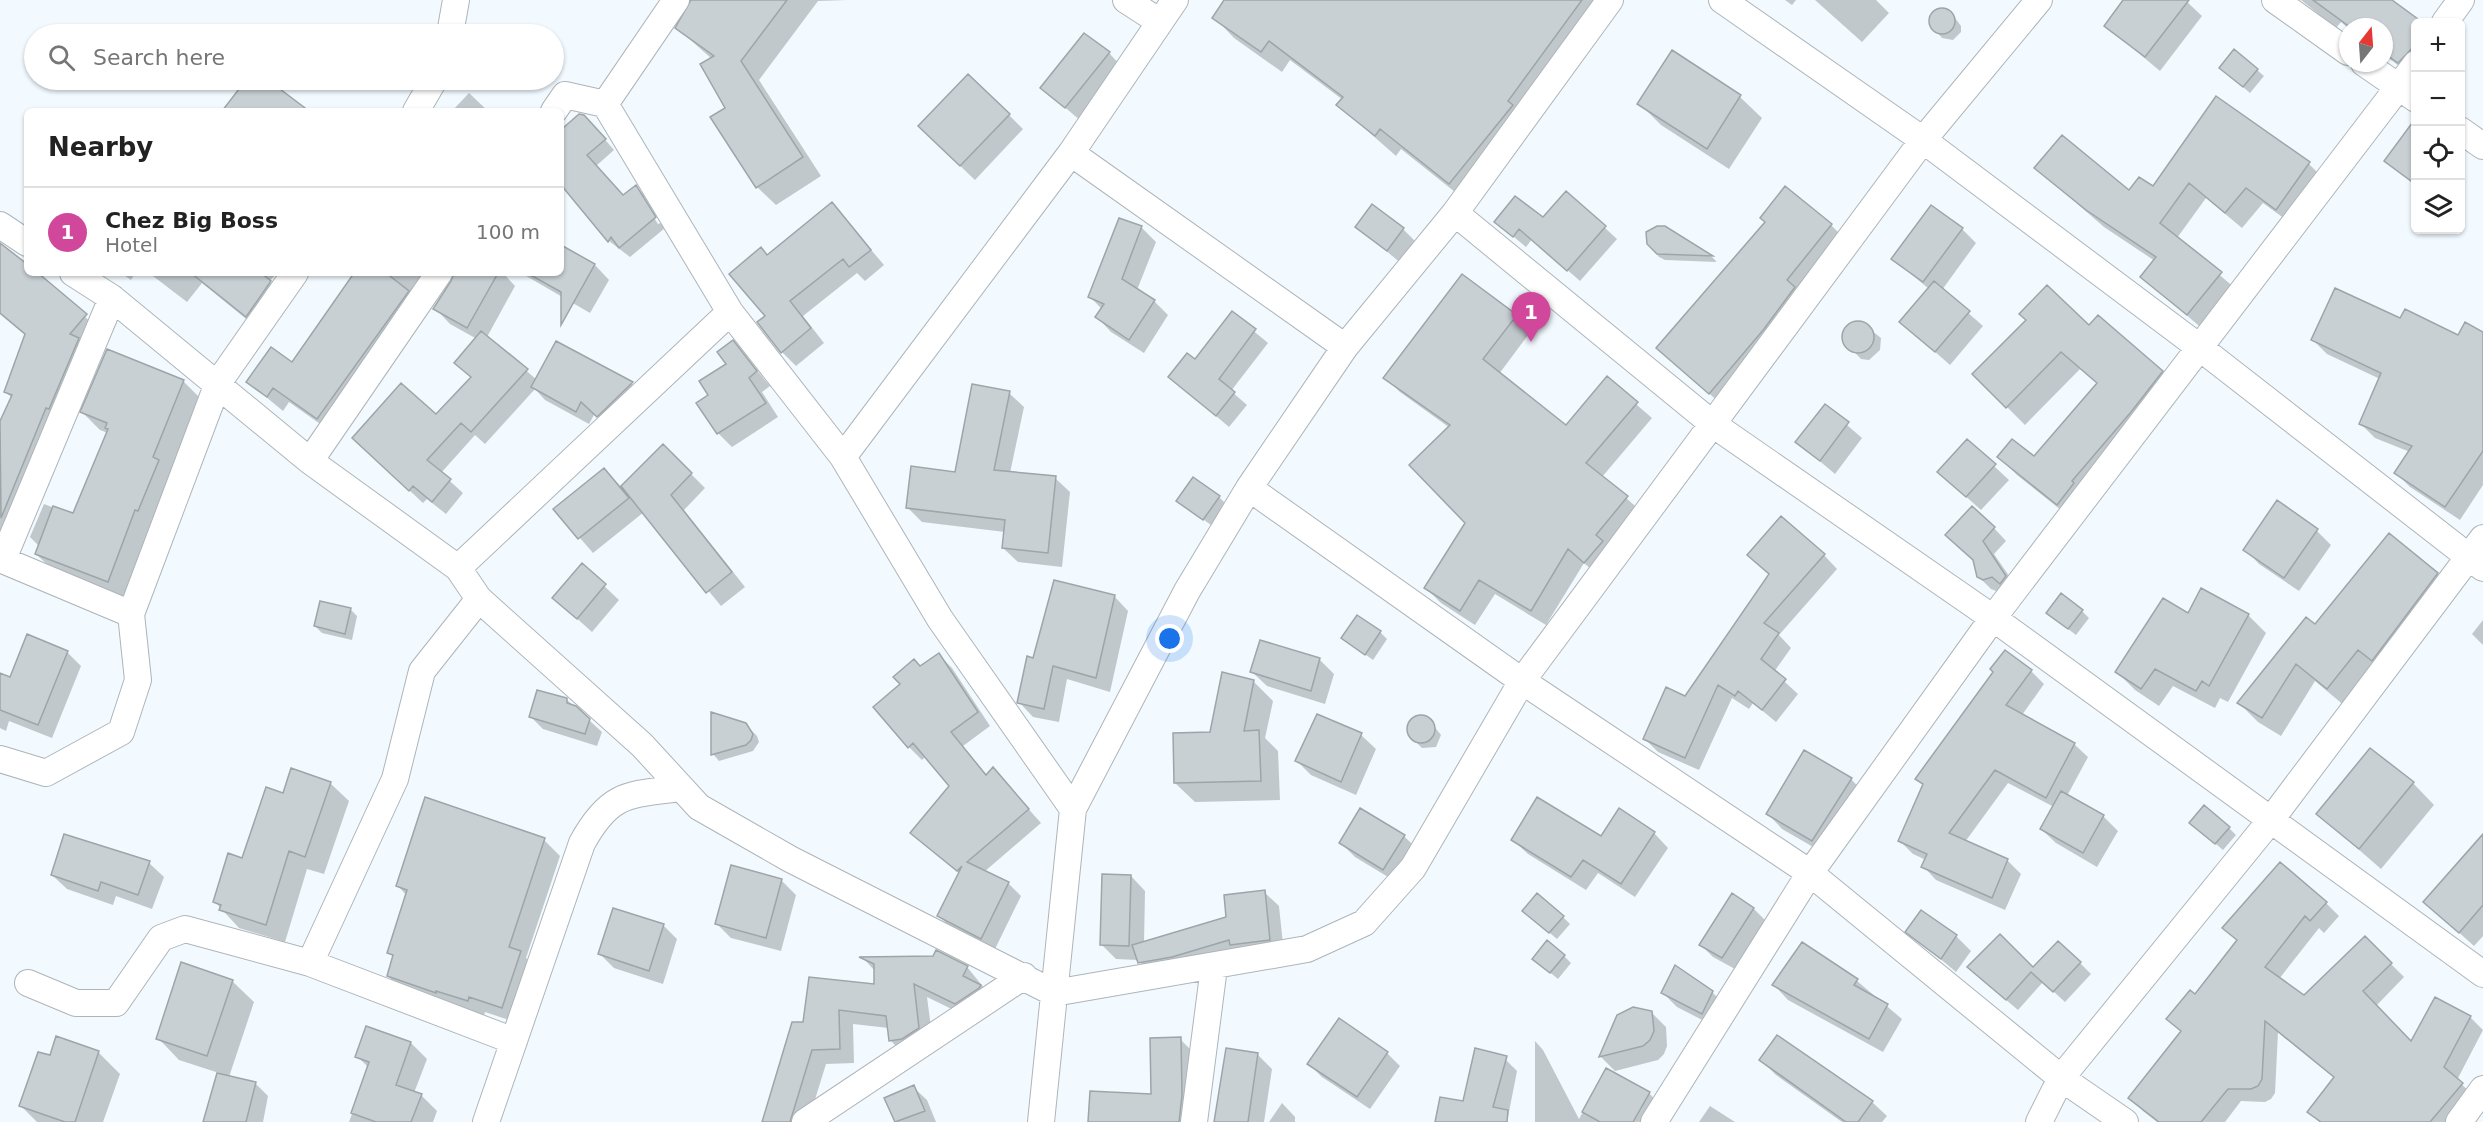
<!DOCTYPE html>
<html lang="en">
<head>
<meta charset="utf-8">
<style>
  :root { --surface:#fff; --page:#f6f6f6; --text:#222; --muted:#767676; --line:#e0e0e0; --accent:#2563eb }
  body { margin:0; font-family:"DejaVu Sans",sans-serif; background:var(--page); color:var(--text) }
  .controls { position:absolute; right:18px; top:18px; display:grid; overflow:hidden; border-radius:9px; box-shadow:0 2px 4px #0004 }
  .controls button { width:54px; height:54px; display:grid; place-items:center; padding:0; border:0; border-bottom:2px solid var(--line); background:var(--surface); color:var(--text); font:30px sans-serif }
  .compass { position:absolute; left:2339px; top:18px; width:54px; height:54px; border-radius:50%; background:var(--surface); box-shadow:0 2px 4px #0004; rotate:17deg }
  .you { position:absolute; left:1170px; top:639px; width:21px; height:21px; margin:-15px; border:4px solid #fff; border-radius:50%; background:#1a73e8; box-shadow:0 0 0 9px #1a73e833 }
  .badge { display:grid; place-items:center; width:39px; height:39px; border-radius:50%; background:var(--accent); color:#fff; font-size:20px; font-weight:700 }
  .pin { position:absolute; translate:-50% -50px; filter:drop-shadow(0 2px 3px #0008) }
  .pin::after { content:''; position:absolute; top:32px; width:21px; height:18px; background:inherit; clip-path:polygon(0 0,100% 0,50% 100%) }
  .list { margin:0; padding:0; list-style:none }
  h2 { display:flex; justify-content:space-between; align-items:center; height:78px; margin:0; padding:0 24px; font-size:26px }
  h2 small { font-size:20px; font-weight:400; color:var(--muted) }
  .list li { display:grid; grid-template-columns:39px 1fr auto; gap:18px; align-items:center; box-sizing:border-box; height:90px; padding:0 24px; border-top:2px solid var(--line) }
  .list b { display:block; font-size:22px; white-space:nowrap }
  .list p { margin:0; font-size:20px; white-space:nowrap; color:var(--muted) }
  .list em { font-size:20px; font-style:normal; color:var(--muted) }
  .icon { flex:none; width:33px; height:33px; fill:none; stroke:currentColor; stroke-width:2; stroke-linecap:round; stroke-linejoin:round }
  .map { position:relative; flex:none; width:2483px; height:1122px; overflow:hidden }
  .search { position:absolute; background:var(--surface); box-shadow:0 2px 4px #0004; left:24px; top:24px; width:540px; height:66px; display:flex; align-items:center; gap:15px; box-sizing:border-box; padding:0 21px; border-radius:33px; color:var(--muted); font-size:22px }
  .panel { position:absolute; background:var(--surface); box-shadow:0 2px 4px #0004; left:24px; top:108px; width:540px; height:168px; border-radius:9px }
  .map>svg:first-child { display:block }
  .shadow { fill:#0003; fill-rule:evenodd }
  .building { fill:#c8d0d4; stroke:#9da5a9; stroke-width:1.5 }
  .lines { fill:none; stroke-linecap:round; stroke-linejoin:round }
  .minor-casing { stroke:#aeb5b9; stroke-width:28 }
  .minor { stroke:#fff; stroke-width:26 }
</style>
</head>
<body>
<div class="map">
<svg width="2483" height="1122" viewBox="0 0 2483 1122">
  <rect width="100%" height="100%" fill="#f2faff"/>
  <path class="shadow" d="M694,0H847L818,1L759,80L821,176L776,205L757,187L727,109L712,59L677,28Z
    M1226,0H1618L1470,204L1401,149L1396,156L1338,105L1343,100L1290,60L1282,72L1234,38L1214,17Z
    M1785,0H1796L1792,5Z
    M1815,0H1876L1889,13L1862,42Z
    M2125,0H2185L2202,16L2160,71L2106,26Z
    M2301,0H2390L2420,22H2416V73L2413,76L2384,55V27L2348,28L2341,22L2336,28Z
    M1949,10L1961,26V32L1953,40L1942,38L1931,25L1934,14Z
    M1672,52L1740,97L1762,118L1729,169L1661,125L1639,103Z
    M1109,53L1123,68L1081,121L1042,88Z
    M2221,68L2257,70L2264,76L2250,93Z
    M469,93L488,111H452Z
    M1009,115L1023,129L975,180L934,141Z
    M594,127L614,150L596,166L623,197L636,187L646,197L665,228L630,257L609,241L561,184V137ZM641,197H645L661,223L658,224Z
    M2402,139L2416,148V186L2386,160Z
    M2309,164L2325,180L2293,225L2263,203L2242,228L2206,198L2177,238L2237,290L2205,331L2142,277L2155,261L2104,227L2036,168L2129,192Z
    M1567,193L1617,239L1580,281L1532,239L1526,247L1496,222L1544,219Z
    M832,204L884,265L865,281L857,273L803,316L824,343L796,366L782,352L767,316Z
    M1120,220L1142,228L1156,242L1137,290L1154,301L1168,315L1144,353L1111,332L1097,317L1102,309L1090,297Z
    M1766,222L1831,225L1851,245L1814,308L1784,349L1730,412L1658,348Z
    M1357,227L1403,229L1417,243L1402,264Z
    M1664,227L1712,257L1717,262L1665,260L1659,257L1648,244Z
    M1962,229L1976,243L1942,290L1983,326L1950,365L1901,322L1929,289L1893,259Z
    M0,245L27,267V273H34L106,335L0,536V425L12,398L6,392L26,336L0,314Z
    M561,246L595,265L609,280L590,313L521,273H561Z
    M121,273H135L131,280Z
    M149,273H277L269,282L286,298L262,332L202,283L187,302Z
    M356,273H503L515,286L487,337L537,380L557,343L632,384L645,396L610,428L595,413L589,424L545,400L535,389L485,444L475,435L441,473L463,493L446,514L427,499L423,503L367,451L436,416L471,378L456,363L477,339L450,324L435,308L455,275L449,274L333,433L289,402L283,411L248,382L292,364Z
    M1232,313L1268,343L1231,391L1247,405L1229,427L1170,377L1195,361Z
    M1516,316L1531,331L1499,374L1566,427L1607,379L1652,418L1602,477L1642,512L1600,577L1584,563L1546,625L1495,594L1475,625L1441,603L1426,588L1467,523L1450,428L1400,392L1385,377Z
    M2401,320L2459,337L2483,333V485L2460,520L2410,487L2396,473L2410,452L2375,438L2361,424L2380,379L2327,354L2313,340Z
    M1855,323H1862L1881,338L1880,350L1869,360L1861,359L1843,340L1844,333Z
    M2089,327L2162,372L2180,390L2076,522L2017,475L1999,457L2034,458L2098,384L2080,369L2025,425L1974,374Z
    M733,342L770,386L762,392L778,417L732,447L718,433L698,403L710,395L729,364Z
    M183,381L200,398L125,598L54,571L36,554L39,546L30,537L44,504L73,515L108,433L100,430L82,412Z
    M1009,393L1024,407L1010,473L1055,478L1070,492L1062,567L1018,562L1003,548L1005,532L922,522L908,508L956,473Z
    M1825,406L1862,438L1835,474L1797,442Z
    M1967,441L2009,480L1981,510L1954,486Z
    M663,446L705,488L684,510L745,587L721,606L644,512L593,553L555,509L604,470L622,488Z
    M1219,497L1226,504L1211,525L1178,501Z
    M1994,528L2006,541L1994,554L2018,589L1996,591L1991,589L1978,576L1975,561L1960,547Z
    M2317,531L2331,545L2299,591L2259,564L2245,549Z
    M1749,555H1824L1837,569L1779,635L1791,648L1774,672L1798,694L1776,722L1753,703L1749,709L1732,698L1699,770L1658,752L1645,739L1686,698L1770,575Z
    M582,565L619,600L592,632L554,598Z
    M2437,574L2456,592L2346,707L2315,681L2281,736L2258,722L2239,703L2316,626Z
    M1114,596L1128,611L1110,692L1067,679L1059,722L1033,717L1019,702L1034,659Z
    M350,609L357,616L352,640L322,633L315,626Z
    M2082,611L2089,618L2076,635L2055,619Z
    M2189,615H2248L2266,633L2228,702L2220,698L2215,708L2173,686L2159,706L2135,690L2117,672Z
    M2483,620V645L2472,634Z
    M1380,632L1387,639L1373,660L1343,638Z
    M1261,642L1320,660L1334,674L1325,704L1267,686L1252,672Z
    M67,652L81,666L52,738L9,721L6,731L0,728V675L11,679Z
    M939,655L952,668L990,726L963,746L987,776L993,769L1041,823L984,872L1008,883L1021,896L994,951L952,929L939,916L960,874L912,833L951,786L926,756L922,760L909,747L920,668Z
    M2031,671L2044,684L2022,715L2074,744L2088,757L2067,796L2103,816L2118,831L2097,867L2056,843L2041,829L2054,807L2008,783L1965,842L2008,861L2021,874L2005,910L1936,880L1923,866L1926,860L1913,854L1900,841L1924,786L1917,779Z
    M1253,681L1273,701L1265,738L1278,751L1280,800L1195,802L1175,783Z
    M566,699L602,732L597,746L543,729L531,717Z
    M1426,716L1441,735L1436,747L1422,748L1410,736L1409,723L1413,718Z
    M745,724L757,736L759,742L753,751L719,761L713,754Z
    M1361,735L1376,749L1356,795L1311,775L1297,761Z
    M1851,779L1865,794L1827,855L1782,829L1768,814Z
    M330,783L349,801L324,874L307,869L285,942L239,928L215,902L284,795Z
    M2413,783L2434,805L2381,869L2318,814Z
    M2229,828L2236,835L2223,850L2198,829Z
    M1654,833L1668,848L1635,897L1598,873L1586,890L1528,854L1513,840Z
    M1404,836L1418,850L1398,883L1355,857L1341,843Z
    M544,840L560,856L526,958L536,968L518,1023L485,1012L484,1016L404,992L388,976L394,958L389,952L407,896L398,886Z
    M2483,854V936L2474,946L2425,902Z
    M149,863L164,877L152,909L116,896L113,905L67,889L52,875Z
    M1131,876L1145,891L1144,943L1228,918L1264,892L1279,906L1284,954L1154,977L1138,960L1116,959L1101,944Z
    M781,880L796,895L781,951L731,938L717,924Z
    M2326,903L2339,916L2324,933L2319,928L2279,979L2305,997L2365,938L2404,977L2376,1006L2412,1044L2470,1017L2483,1030L2457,1080L2472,1094L2451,1122H2319L2309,1112L2334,1078L2278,1032L2275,1093L2271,1099L2265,1102L2241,1101L2225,1122H2157L2143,1111L2130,1098L2181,1032L2168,1019L2195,996L2237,941L2224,928Z
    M1754,909L1766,921L1735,969L1713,957L1701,945Z
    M1524,911L1563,917L1570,924L1557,939Z
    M663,925L677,939L663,984L614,968L600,954Z
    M1907,931L1956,936L1971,951L1956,972Z
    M1564,956L1571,963L1558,979L1541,965Z
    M863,958L967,967L994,1000L970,1018L927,997L933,1043L905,1055L890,1040L889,1028L853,1024L854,1063L826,1064L808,1122H763L804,1023L876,986L875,971Z
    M2080,963L2091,974L2065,1002L2043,982L2018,1010L1980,978Z
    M232,981L254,1002L229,1077L255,1083L268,1096L263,1122H204L219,1073L179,1060L158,1038Z
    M1857,981L1902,1019L1883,1052L1788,1000L1774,985Z
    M1712,992L1727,1007L1716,1027L1677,1007L1663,993Z
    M1652,1013L1666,1027L1667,1046L1664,1054L1658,1060L1615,1071L1601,1057L1618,1017Z
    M1180,1039L1193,1052V1122H1090L1152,1095Z
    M1535,1041L1543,1050L1579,1119L1606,1070L1649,1093L1659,1104L1649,1122H1535Z
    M411,1043L427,1059L414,1093L421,1095L437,1111L433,1122H349L369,1068L357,1056Z
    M1227,1050L1258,1055L1272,1069L1264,1122H1216Z
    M98,1052L120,1074L103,1122H37L21,1106L51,1057Z
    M1387,1053L1400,1066L1370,1109L1322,1077L1309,1064Z
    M1502,1056L1517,1071L1507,1122H1436L1464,1103Z
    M1761,1060L1872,1102L1887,1116L1882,1122H1842L1776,1075Z
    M913,1087L927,1100L936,1122H896L886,1099Z
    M1282,1103L1295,1117V1122H1269Z
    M1710,1106L1735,1122H1699Z"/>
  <path class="building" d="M691,0H787L741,61L803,157L756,188L710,117L725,108L700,64L714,56L675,28Z
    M1224,0H1582L1508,101L1513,105L1449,184L1380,129L1375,136L1336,105L1343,97L1269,41L1261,52L1212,18Z
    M2123,0H2189L2145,57L2104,26Z
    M2313,0H2392L2422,22H2415V45L2398,63L2384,53V27H2350Z
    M1929 21a13 13 0 1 1 26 0a13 13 0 1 1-26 0Z
    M1084,33L1110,52L1065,108L1040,88Z
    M2234,49L2258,69L2243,87L2219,68Z
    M1672,50L1741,95L1707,149L1637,104Z
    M968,74L1010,114L960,166L918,126Z
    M246,80H268L309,111H222Z
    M2216,96L2310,162L2276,210L2246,188L2225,213L2189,183L2160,223L2222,272L2187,315L2140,277L2156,257L2086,210L2034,168L2062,135L2129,190L2139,177L2153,186Z
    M579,114L584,115L606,139L587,155L623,195L636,185L656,217L619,248L611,237L608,242L561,185V126L563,128Z
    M2415,119V184L2384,161Z
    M1785,186L1832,224L1787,280L1795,287L1764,329L1709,394L1656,348L1765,222L1760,218Z
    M1566,191L1606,226L1567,271L1519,229L1513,237L1494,222L1515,196L1543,217Z
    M832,202L871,250L849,267L843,259L790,301L811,328L781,353L757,322L765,316L729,274L761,247L767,255Z
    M1372,204L1404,228L1387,251L1355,227Z
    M1931,205L1963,228L1923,282L1891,259Z
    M1119,218L1142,226L1122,279L1155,300L1129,340L1095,317L1104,304L1088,297Z
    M1657,226H1665L1713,256L1657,254L1647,244L1646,232Z
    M0,243L27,264V273H38L87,314L70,334L79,338L49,409L46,408L1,518L0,421L12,395L4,392L25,334L0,313Z
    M561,245L595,264L561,325V292L527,273H561Z
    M191,273H261L271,281L246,317Z
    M354,273H386L409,291L317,419L273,388L267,397L246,382L271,347L292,362Z
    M454,273H498L467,328L433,309L451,281Z
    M1462,274L1517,315L1483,359L1566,425L1607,376L1638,402L1586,463L1628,496L1596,535L1603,541L1584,563L1568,549L1531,611L1479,580L1460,611L1424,588L1465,523L1409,465L1450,425L1383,378Z
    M1934,281L1970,311L1935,352L1899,322Z
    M2047,285L2089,325L2098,315L2163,371L2131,412L2072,481L2074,483L2057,505L1997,457L2012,439L2034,456L2097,383L2061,352L2006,408L1972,374L2026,320L2019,314Z
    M2335,288L2400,318L2405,309L2458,335L2465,322L2483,332V451L2445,507L2394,473L2412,446L2359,424L2381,373L2311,340Z
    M1232,311L1256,329L1219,379L1235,392L1216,416L1168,377L1187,353L1195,359Z
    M1842 337a16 16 0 1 1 32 0a16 16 0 1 1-32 0Z
    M481,331L528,369L471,432L461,423L427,460L451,479L432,502L413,486L409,491L352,438L401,383L436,414L471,377L454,363Z
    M733,340L757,371L749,378L766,403L717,434L696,403L708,395L699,381L726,364L717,352Z
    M556,341L633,382L597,417L581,402L576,412L531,387Z
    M107,349L184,380L153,457L159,460L138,511L135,510L108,582L35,554L53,506L73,513L108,429L105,428L107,423L80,412Z
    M972,384L1010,391L994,470L1056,476L1048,553L1002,548L1005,520L906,508L911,466L955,472Z
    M1825,404L1849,422L1820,461L1795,442Z
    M1967,439L1996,464L1966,497L1937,472Z
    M663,444L692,473L671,495L732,572L706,593L621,486Z
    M604,468L629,498L578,539L553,509Z
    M1193,477L1220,496L1203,520L1176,501Z
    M2277,500L2318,529L2284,578L2243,550Z
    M1972,506L1995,527L1983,541L2006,576L2000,584L1992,577L1983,580L1977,577L1973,560L1945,535Z
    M1781,516L1825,554L1764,623L1779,633L1761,659L1786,679L1762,710L1738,691L1735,696L1718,685L1685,758L1643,739L1666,687L1685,696L1769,574L1747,555Z
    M2389,533L2438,573L2372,661L2358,650L2327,689L2296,664L2262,718L2237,703L2306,617L2315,624Z
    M582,563L606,584L577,619L552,598Z
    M1054,580L1115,595L1096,678L1053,666L1044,709L1017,703L1027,656L1033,658Z
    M2201,588L2249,614L2209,686L2202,681L2196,691L2155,669L2141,689L2115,672L2163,598L2188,613Z
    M2061,593L2083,610L2068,629L2046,613Z
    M320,601L351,608L345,634L314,626Z
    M1357,615L1381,631L1365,655L1341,638Z
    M27,634L68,651L38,725L0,710V673L10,677Z
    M1260,640L1320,658L1311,691L1250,672Z
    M2005,650L2032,670L2006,705L2075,743L2046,798L1995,770L1949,833L2008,859L1992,898L1921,867L1927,854L1898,841L1923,784L1915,779L1993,672L1990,669Z
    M939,653L978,712L951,732L986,775L993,767L1029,809L967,862L1009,882L981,939L937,916L962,866L957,871L910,833L949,786L913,743L908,748L873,707L900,684L893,677L914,659L920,666Z
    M1222,672L1254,680L1244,731L1259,730L1261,781L1174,783L1173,733L1210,732Z
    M537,690L567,698V703L576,706L590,719L585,734L529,717Z
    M711,712L746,723L753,734L751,740L746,745L711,755Z
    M1317,714L1362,733L1341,782L1295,761Z
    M1407 729a14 14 0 1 1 28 0a14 14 0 1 1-28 0Z
    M2370,748L2414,782L2359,849L2316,814Z
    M1804,750L1852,778L1812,841L1766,814Z
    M291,768L331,782L305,857L289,851L266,925L219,910L221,905L213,902L228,853L242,858L266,787L283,793Z
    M2061,791L2104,815L2083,853L2040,829Z
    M425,797L545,838L509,947L521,951L502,1008L469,997L468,1001L436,991V993L387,976L393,955L387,953L407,890L396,886Z
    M1537,797L1601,836L1619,808L1655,832L1621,884L1583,860L1571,877L1511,840Z
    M2204,805L2230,827L2215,844L2189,823Z
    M1360,808L1405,835L1383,870L1339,843Z
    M64,834L150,861L138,895L101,882L98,891L51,875Z
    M2483,834V905L2459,933L2423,902Z
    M2280,862L2327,902L2310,921L2305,916L2265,967L2304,995L2365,936L2392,963L2363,991L2411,1041L2435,997L2471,1016L2444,1067L2463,1083L2430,1122H2321L2307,1112L2334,1077L2265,1021L2262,1079L2258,1086L2251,1089H2228L2201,1122H2159L2128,1098L2181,1031L2166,1019L2190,990L2195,994L2237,940L2222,928Z
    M731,865L782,879L766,938L715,924Z
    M1102,874L1131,875L1129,946L1100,945Z
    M1265,890L1270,940L1230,945L1229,940L1172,957L1138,963L1132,945L1226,917L1224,895Z
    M1537,893L1564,916L1549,933L1522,911Z
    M1732,893L1754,908L1722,958L1699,945Z
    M613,908L664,924L649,971L598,954Z
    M1921,910L1957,935L1941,959L1905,932Z
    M2000,934L2033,967L2058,941L2081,962L2053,992L2031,972L2006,1000L1967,967Z
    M1547,940L1565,955L1550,973L1532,959Z
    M1802,942L1858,979L1854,985L1888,1004L1869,1039L1772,985Z
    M936,950L968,966L963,976L981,985L979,988L955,1004L914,984L919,1028L902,1039L889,1041L886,1016L839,1010L840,1049L812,1050L790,1122H762L792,1022H803L809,977L874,984V964L859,957L933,956Z
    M181,962L233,980L207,1056L156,1039Z
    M1675,965L1713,991L1702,1014L1661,993Z
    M1633,1007L1652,1011L1654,1031L1650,1040L1643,1046L1599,1057L1617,1015Z
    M1339,1018L1388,1052L1357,1097L1307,1064Z
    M366,1026L411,1042L396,1085L422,1094L411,1122H376L351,1113L369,1062L355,1057Z
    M1777,1035L1873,1101L1858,1122H1846L1759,1060Z
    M56,1036L99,1051L75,1122H65L19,1106L38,1052L50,1055Z
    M1181,1037L1182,1095L1179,1122H1088L1090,1091L1151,1094L1150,1038Z
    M1226,1048L1258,1053L1248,1122H1214Z
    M1475,1048L1507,1056L1493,1107L1508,1110L1507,1122H1435L1440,1097L1463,1101Z
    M1606,1068L1650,1092L1633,1122H1600L1582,1112Z
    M217,1073L256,1082L246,1122H203Z
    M914,1085L925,1111L895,1122L884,1098Z"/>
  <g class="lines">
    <defs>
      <path id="minor" d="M1126,0L1160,22
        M1722,0L1923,140L2199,347L2483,568
        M2275,0L2348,52
        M2445,22L2461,0
        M450,34L456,0
        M2364,63L2416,99
        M605,104L676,0
        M416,111L434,80
        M554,111L565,95L605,104L730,312L843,457L940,619L1073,809
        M2460,130L2483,146
        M1071,153L1345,347
        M1455,213L1714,425L1993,618L2483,974
        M0,225L27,243
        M73,273L112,298L310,461L458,568L479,599L642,745L699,807L790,859L1054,993L1307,949L1364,923L1413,868L1522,681L1923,140L2039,0
        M843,457L1071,153L1175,0
        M310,461L439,273
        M1249,488L1522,681L1810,873L2061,1078L2125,1122
        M0,559L131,614
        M3,559L112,298
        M458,568L730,312
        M0,759L46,773L121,732L138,680L131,614L218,383L295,273
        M310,963L395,779L422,671L479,599
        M28,983L76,1003H116L161,938L185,929L310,963L514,1041
        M486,1122L582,843C610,792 628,795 681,788
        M805,1122L1024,976
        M1041,1122L1073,809L1187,591L1249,488L1345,347L1455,213L1610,0
        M1194,1122L1214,967
        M1654,1122L1810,873L1993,618L2416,64
        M2039,1122L2061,1078L2270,821L2483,538
        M2459,1122L2483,1089"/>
    </defs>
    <use href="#minor" class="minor-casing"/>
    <use href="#minor" class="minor"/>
  </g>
</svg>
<div class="controls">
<button>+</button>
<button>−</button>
<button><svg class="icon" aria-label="locate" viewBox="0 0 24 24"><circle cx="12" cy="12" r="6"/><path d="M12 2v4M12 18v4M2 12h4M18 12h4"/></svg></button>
<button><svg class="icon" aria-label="layers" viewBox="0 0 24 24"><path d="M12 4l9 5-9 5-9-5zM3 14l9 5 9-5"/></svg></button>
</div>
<svg class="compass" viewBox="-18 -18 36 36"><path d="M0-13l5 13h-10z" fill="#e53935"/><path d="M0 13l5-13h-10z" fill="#767676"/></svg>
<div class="you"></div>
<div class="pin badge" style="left:1531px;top:342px;background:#d1479c">1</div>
<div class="search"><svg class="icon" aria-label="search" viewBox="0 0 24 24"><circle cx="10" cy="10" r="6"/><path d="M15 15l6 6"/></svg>Search here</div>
<section class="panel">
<h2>Nearby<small></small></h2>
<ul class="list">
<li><span class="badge" style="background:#d1479c">1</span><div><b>Chez Big Boss</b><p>Hotel</p></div><em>100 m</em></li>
</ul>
</section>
</div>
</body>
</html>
